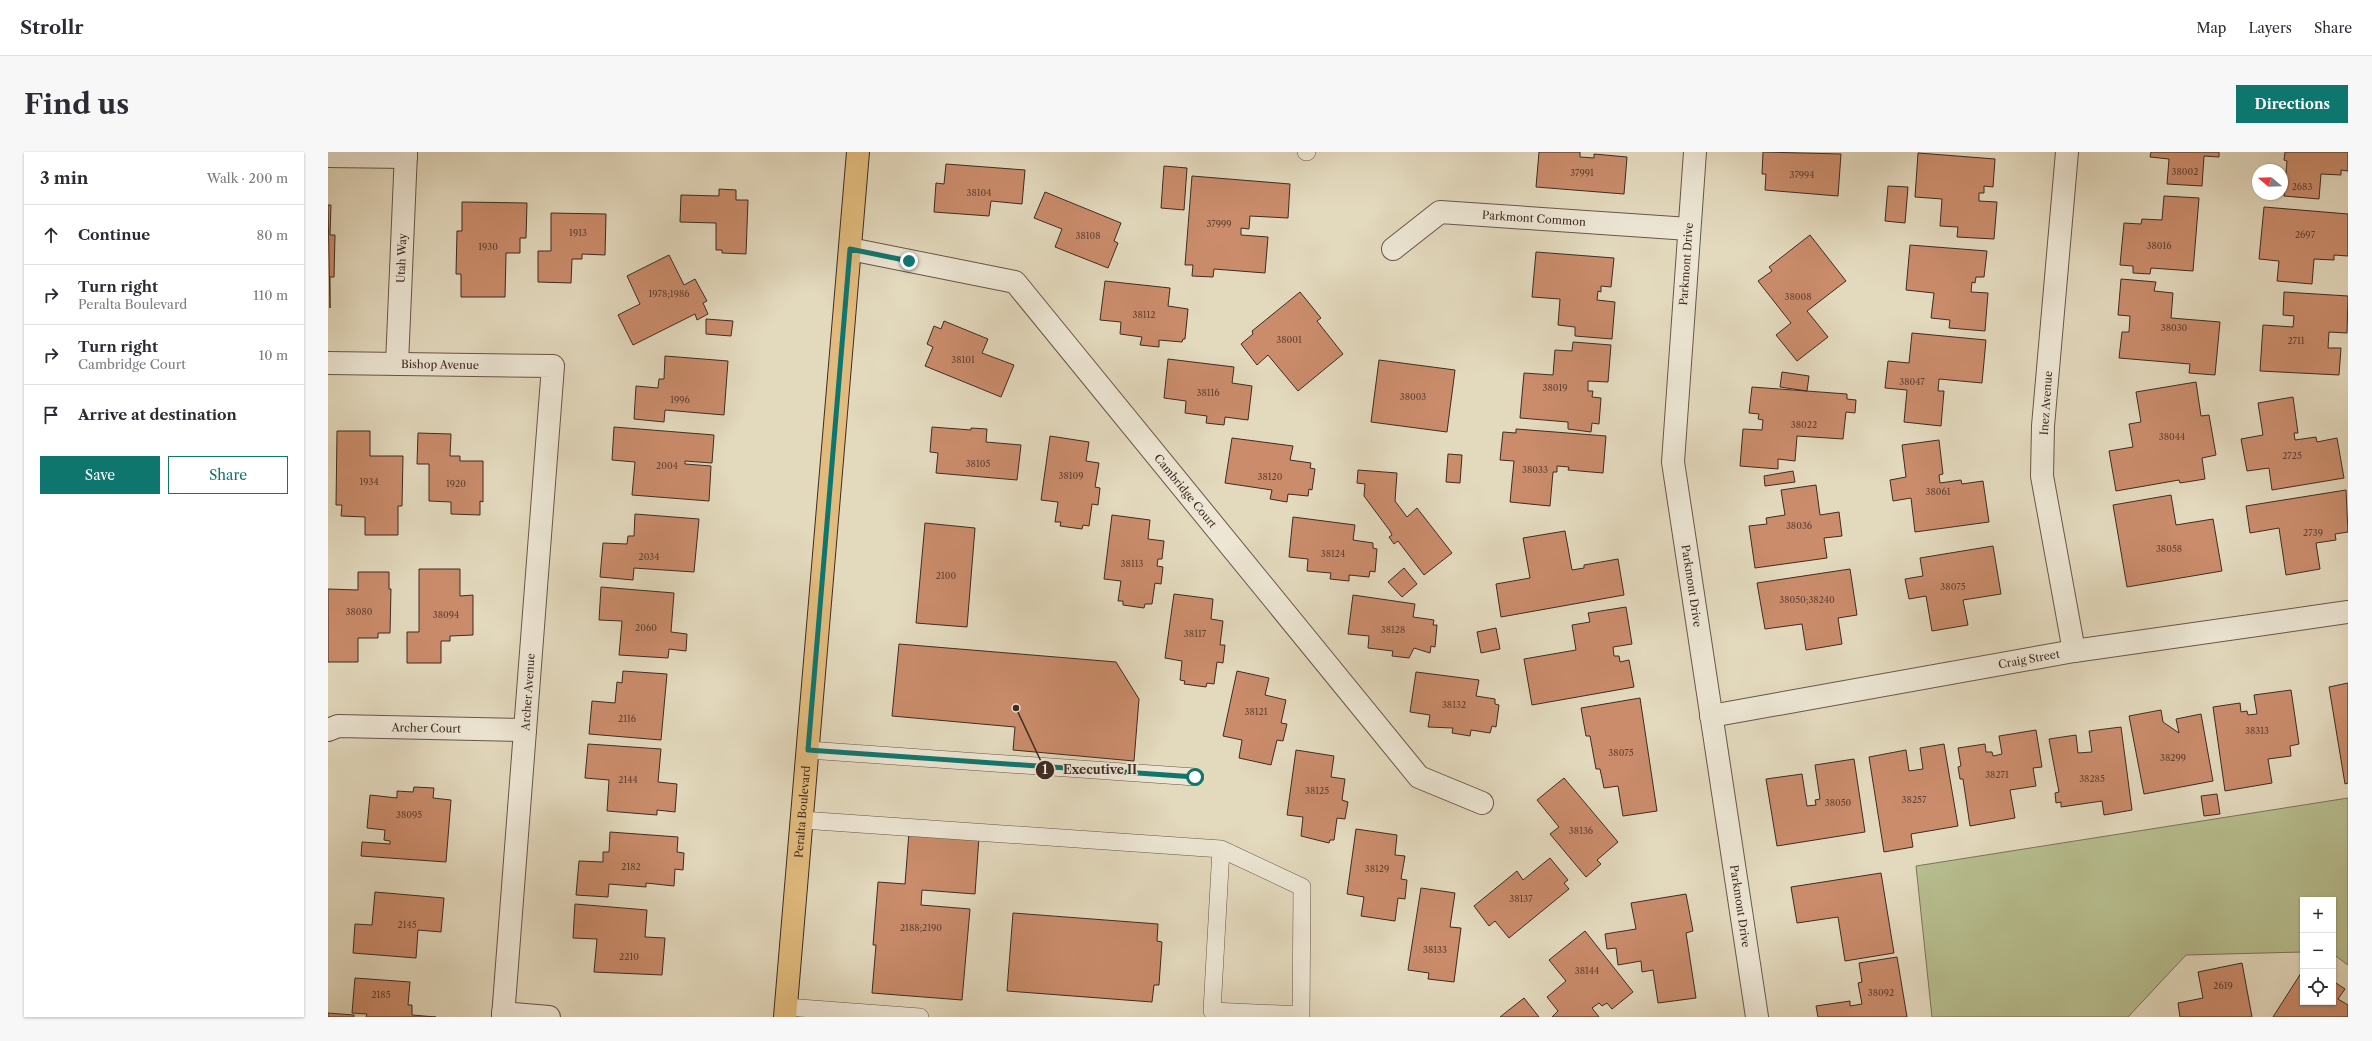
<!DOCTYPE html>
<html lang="en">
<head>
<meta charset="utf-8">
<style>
  :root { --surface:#fff; --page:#f7f7f7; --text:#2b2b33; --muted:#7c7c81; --line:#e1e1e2; --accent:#0f766e }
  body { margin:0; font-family:"Libre Caslon Text",serif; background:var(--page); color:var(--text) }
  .controls { position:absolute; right:12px; bottom:12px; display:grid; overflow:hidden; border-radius:0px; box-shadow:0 1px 3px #0004 }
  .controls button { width:36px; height:36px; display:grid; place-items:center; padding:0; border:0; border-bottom:1px solid var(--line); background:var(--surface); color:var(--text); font:20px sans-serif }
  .compass { position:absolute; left:1924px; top:12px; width:36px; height:36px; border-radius:50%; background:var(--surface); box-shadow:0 1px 3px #0004; rotate:289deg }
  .stop { position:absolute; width:12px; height:12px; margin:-9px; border:3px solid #0f766e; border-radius:50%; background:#fff }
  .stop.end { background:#0f766e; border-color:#fff; box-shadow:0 1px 4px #0008 }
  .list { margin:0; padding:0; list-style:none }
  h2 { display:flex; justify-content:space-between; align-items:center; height:52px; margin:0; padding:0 16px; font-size:17px }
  h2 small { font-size:13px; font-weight:400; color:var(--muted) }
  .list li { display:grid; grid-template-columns:26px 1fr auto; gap:12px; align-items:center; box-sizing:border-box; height:60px; padding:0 16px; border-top:1px solid var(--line) }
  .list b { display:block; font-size:15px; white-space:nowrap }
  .list p { margin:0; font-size:13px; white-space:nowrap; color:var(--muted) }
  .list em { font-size:13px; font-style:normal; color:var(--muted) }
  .actions { display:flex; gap:8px; padding:12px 16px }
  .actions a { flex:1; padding:9px 0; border:1px solid var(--accent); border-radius:0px; text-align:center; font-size:14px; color:var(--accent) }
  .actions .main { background:var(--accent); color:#fff }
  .icon { flex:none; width:22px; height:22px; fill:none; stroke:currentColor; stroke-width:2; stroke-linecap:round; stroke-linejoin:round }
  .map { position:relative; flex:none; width:2020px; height:865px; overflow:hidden; border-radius:0px }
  header { display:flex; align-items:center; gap:24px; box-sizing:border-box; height:56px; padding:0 20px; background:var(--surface); border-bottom:1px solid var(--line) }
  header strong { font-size:19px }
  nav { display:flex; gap:22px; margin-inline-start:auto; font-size:14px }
  .intro { display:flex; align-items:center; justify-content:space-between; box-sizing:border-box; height:96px; padding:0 24px }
  h1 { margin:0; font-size:28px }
  .button { padding:10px 18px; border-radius:0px; background:var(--accent); color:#fff; font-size:14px; font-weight:700 }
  main { display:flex; gap:24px; padding:0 24px }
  aside { flex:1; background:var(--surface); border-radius:0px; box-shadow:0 1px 3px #0004 }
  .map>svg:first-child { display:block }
  .green { fill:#b7be8f; stroke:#7b7458 }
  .building { fill:#ca8c6b; stroke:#3f2b22 }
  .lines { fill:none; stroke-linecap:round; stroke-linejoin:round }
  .service-casing { stroke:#685649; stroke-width:18 }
  .minor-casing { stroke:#685649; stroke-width:24 }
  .primary-casing { stroke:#3f2b22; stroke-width:24 }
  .service { stroke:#ede6d4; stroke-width:17 }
  .minor { stroke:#ede6d4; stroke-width:22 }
  .primary { stroke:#e2bc7e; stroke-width:22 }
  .route { stroke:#0f766e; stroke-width:5 }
  .labels { text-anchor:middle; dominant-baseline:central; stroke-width:3; stroke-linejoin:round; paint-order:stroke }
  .number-label { font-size:9px; fill:#624334 }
  .street-label { font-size:11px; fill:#3f2b22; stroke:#ede6d4 }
  .leader { fill:none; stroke:#3f2b22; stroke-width:1.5 }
  .callout-dot { fill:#3f2b22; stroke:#ede6d4; stroke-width:1.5 }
  .mark-label { font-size:12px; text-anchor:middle; font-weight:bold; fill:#fff }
  .callout-label { font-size:12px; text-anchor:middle; font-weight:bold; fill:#3f2b22; stroke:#ede6d4; stroke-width:3; stroke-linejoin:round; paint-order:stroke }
</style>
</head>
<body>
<header>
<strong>Strollr</strong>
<nav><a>Map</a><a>Layers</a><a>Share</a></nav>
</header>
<div class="intro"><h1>Find us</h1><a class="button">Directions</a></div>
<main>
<aside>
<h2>3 min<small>Walk · 200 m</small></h2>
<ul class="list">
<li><svg class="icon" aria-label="ahead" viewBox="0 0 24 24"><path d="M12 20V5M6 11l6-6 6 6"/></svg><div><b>Continue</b></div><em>80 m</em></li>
<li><svg class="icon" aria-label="right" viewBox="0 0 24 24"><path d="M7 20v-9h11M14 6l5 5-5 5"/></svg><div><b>Turn right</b><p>Peralta Boulevard</p></div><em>110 m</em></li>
<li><svg class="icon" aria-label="right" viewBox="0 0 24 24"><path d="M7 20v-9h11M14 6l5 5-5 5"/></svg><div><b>Turn right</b><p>Cambridge Court</p></div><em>10 m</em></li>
<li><svg class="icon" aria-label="arrive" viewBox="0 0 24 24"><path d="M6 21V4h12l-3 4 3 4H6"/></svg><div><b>Arrive at destination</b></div></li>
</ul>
<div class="actions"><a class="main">Save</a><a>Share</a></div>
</aside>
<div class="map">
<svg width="2020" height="865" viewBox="0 0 2020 865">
  <rect width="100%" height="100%" fill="#e3d9bd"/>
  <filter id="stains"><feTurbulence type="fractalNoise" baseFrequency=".005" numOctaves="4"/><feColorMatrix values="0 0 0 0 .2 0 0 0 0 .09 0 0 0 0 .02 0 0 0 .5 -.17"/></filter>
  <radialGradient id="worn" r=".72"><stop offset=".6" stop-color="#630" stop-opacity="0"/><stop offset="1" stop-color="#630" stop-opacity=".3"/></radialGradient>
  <path class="green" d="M2020,646V813L2005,802V748H1975V800L1858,803L1800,865H1604L1588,714Z"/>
  <path class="building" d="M1211,0H1252V5L1266,6V2L1299,5L1296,42L1208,35Z
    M1435,0L1513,2L1510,44L1437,38L1438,22H1434Z
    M1823,0H1891V5L1876,4L1874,34L1839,32L1841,7L1822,5Z
    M1957,0H2020V19L2013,18V23L1993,22L1991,47L1956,44L1959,9L1956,8Z
    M1590,1L1667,7L1665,35L1656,34V41H1651V49L1669,50L1666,87L1629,85L1630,75L1612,74L1614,47L1587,45Z
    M618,12L697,18L694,52L663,49L661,64L606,60L608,31L616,32Z
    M836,14L859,16L856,58L833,56Z
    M864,24L962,32L960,66L922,64L921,77L913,76V83L940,85L937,121L886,117L885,125L864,124L865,113H857Z
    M1560,34L1580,35L1577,71L1557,69Z
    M391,37L408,38V48H420L418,102L394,101V98H388V71L352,70L353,43L391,44Z
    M717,40L793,71L786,89L790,91L780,116L727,95L734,77L706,66Z
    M1836,44L1871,46L1865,119L1823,116L1822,122L1805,121V114L1792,113L1796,71L1813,72L1814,67L1834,68Z
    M134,50L199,51L198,86H192V101H178L177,145H133V122H128L129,79H134Z
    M0,53H3L2,83H7L6,125H2V156Z
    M1936,55L2020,62V104L2006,103V108L1986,107L1984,132L1949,129L1951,109L1931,107Z
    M223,61L278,62L277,103L254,102V107H244L243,131L210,130V99H223Z
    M1482,83L1518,129L1479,159L1500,185L1469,209L1448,183L1463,171L1430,129L1444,119L1441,115Z
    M1582,93L1659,99L1656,125H1648L1647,131L1644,130L1643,140L1660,141L1657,179L1621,176L1622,168L1603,166L1606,141L1578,138Z
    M1208,100L1286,106L1283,135L1273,134V140L1270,139L1269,148L1287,150L1284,187L1247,184V175L1230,173L1232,147L1204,145Z
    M341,103L356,133L367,127L379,149L375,151L380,162L369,168L367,162L305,193L290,163L312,152L299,124Z
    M1793,127L1828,130L1826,139L1845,141L1843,166L1892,170L1887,223L1861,221L1862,212L1791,206L1794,180H1801L1802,164L1790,163Z
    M777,129L842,136L840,154L860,157L857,187H855L854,190L831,188V195L812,193L814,185L792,182L793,170L772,168Z
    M972,140L993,166L989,169L1015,202L970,239L940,203L929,213L913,192L925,182L924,179Z
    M1956,140L2020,144L2019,181L2001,180L2000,196H2013L2011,223L1932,219L1935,173L1965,175L1966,164L1955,163Z
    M378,167L405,169L403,184L378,182Z
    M616,169L660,187L654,201L686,213L673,245L597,214L605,195L599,192L606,174L613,177Z
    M1584,181L1658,188L1654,231L1611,227L1610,239H1616L1613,274L1576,270L1579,238L1557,236L1560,209L1581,211Z
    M1245,190L1283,193L1280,230L1260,229V239H1265L1264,245L1273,246L1271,272L1264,271L1263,280L1240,277V270L1192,266L1196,221L1225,223L1227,198L1244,199Z
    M337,204L400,209L396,263L337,258L336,270L306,267L308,234L330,236L331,227H336Z
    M840,207L906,215L904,231L924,234L920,268L897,265L896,273L878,271L879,264L857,261L858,249L836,246Z
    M1051,208L1127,218L1119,280L1043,270Z
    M1454,220L1481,224L1479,239L1452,235Z
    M1868,230L1873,264L1881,263L1888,303L1874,306L1877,327L1852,331L1851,328L1788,339L1781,299L1805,295L1801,272L1813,270L1808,240Z
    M1424,235L1519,242V247L1528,248L1527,261L1518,260L1515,287L1469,284L1467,309L1450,307V317L1412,314L1415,277L1434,278L1435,268L1430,267L1431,262L1421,261Z
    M1965,245L1970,281H1966L1967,288L1988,285L1989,290L2009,286L2016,326L1944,338L1941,316L1919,319L1913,287L1935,283L1930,251Z
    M286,275L386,283L384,311L357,309V312L383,314L381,349L304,343L307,310L284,308Z
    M604,275L643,278V276L659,277L658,290L693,293L689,328L608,321L610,301L602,300Z
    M1188,277L1278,284L1275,321L1240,318L1241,315L1229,314V320H1225L1222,354L1182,350L1186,309L1172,308L1175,280L1188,281Z
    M9,279H42V304H75L74,354H70V383H37V365L13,364L14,353H8Z
    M90,281L123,282L122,304H132V309H155V350L152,349V363L123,362V350L101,349V312H89Z
    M722,284L761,290L758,309L771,311L767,335L772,336L770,353L764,352L761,374L755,373L754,377L732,374L733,370H727L730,350L713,348Z
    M904,286L965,294L962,308L983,311L982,316L987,317L984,338L981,337L980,344L960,342L959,350L942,347L944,338L897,331Z
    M1611,288L1615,322L1611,323L1612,331L1633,328L1634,332L1655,329L1661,370L1587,380L1583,346L1565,349L1562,328L1578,325L1574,293Z
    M1120,302L1134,303L1132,331L1118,330Z
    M1030,318L1069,321L1067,349L1079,365L1089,356L1124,401L1096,423L1070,389L1066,392L1061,385L1064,383L1062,379L1036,344L1037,332L1029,331Z
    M1465,319L1467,330L1437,334L1436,324Z
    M1488,333L1492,363L1511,360L1514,384L1496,386L1499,406L1427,416L1421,374L1439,372L1438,366L1457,363L1453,338Z
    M2018,338L2020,380L2007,382L2008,388L1988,391L1992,417L1958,423L1951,376L1922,381L1918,354Z
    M1843,343L1848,373L1885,367L1894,419L1799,435L1785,353Z
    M307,362L371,367L366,420L306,416L305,428L272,425L275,391L299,392L300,384H306Z
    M784,363L822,368L820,387L836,389L834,407H830L829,414L835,415L833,432L827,431L824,452H817L816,456L795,453V449H790L793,429L776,427Z
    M965,365L1027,373L1025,388L1045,391V396L1049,397L1047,420L1042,419L1041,425L1021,423V429L1002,427L1003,421L979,419L980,407L961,405Z
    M597,371L647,376L639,475L588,471Z
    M1237,379L1244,418L1256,416V413L1290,407L1296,443L1173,465L1168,432L1202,426L1195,386Z
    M1665,394L1673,442L1635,448L1640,473L1604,479L1598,444L1581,447L1577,427L1595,424L1592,406Z
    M1076,416L1089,432L1074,445L1060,430Z
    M91,417H132V444L145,443V483L122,484V489H113V511H79V480H91Z
    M1522,417L1529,463L1510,466L1514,492L1478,498L1474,472L1437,477L1429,431Z
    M30,420H61V437H63L62,481H50V486H30V510H0V437L30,438Z
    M273,435L346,441L343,480L359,482L358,499L341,497L340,506L291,503L294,469L271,468Z
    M846,442L885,447L883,467L895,469L892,493H897L895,511L889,510L886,532L879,531L878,535L856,532L857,529L852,528L854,509L837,506Z
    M1025,443L1087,452L1085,465L1106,468L1105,473H1109L1107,495L1103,494L1102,501L1086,496L1081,506L1064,504L1065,499L1040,496L1041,484L1020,482Z
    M1298,455L1304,492L1285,495L1286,504H1291L1292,510L1301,508L1306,535L1204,553L1196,507L1248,498L1244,473L1262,470L1260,461Z
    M1168,476L1172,497L1153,501L1149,480Z
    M571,492L788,510L811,547L806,609L685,598L687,575L564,564Z
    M295,519L339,522L333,588L261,582L264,549L287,551L289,530L294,531Z
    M909,519L941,526L937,543L958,548L953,571L959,572L955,589L949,588L943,613L911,606L914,588L895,584Z
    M1088,520L1151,528L1148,544L1167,547V552L1171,553L1168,575L1164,574L1162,581L1143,578L1142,584L1124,581L1125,576L1100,575L1102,563L1082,560Z
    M2020,531V631L2017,632L2001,535Z
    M1963,538L1971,592L1962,594L1963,604L1940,607L1944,631L1897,639L1885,555L1912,551L1913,560L1919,559L1920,563L1929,562L1926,543Z
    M1312,546L1329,659L1295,664L1290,634L1276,636L1272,617H1268L1262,584H1258L1253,556Z
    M1833,558L1835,570L1851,581L1848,567L1873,562L1885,629L1816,642L1801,564Z
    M1793,575L1804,658L1776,663L1774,649L1733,655V650L1728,651L1727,641L1731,640L1721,587L1748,583L1750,601L1764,600L1761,579Z
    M1708,578L1714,615L1705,616L1708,634L1682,638L1687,666L1642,674L1635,627H1632L1630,615L1633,614L1630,596L1657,592L1658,600H1664L1665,604L1674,602L1671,584Z
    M260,592L333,597L330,630L349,632L347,660L329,658V663L279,659L281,628L257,626Z
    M1616,592L1630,674L1583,682L1585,695L1556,700L1541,605L1578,598L1581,619L1595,617L1592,596Z
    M968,598L1006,604L1003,625L1017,627L1014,648L1020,650L1017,667L1009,666L1006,688H1002L1001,691L973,684L975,665L959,663Z
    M1526,607L1537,680L1449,694L1438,627L1474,622L1479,654L1488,653L1487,648L1492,647L1487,613Z
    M1236,626L1290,690L1269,708L1273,712L1258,725L1222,682L1231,675L1209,648Z
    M86,635L106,636L105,646L123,648L118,710L33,704L34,690L62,692V689L56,688L57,678L39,676L42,643L69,646V639L85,640Z
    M1889,642L1892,662L1876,664L1873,644Z
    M1028,677L1069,683L1067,703L1077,704L1073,727L1079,728L1077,747L1070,746L1067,769L1033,764L1036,745L1019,742Z
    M282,680L350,685L349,700L356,701L355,718L347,717L346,734L318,731V735L281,732L280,745L248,743L251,709L275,710V700H281Z
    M581,680L651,685L647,742L594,738L593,753L642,757L634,848L544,841L548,793H545L550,730L577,732Z
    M1222,706L1240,728L1236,731L1241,737L1181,786L1167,769L1161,774L1146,754L1189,719L1195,728Z
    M1553,721L1566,801L1517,809L1510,765L1469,771L1463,735Z
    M1093,736L1127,741L1122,775L1133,776L1126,830L1100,827L1101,821L1080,818Z
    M47,740L116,746L113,780L90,778L88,806L25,801L27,772L44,773Z
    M1358,742L1365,779L1358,781L1368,846L1330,851L1325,818L1314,820L1313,809L1290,813L1288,796L1279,797L1277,782L1308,777L1303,751Z
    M247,752L319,758L317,785L337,786L334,823L266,820L269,787L245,786Z
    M685,761L830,772L829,789L834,790L831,833H826L824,850L679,839Z
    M1257,779L1305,840L1284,857L1279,851L1274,854L1271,851L1264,856L1271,865H1224L1230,859L1219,845L1238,829L1221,808Z
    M1569,805L1579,865H1490L1488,854L1522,849V854L1534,852L1530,831L1534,830L1531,811Z
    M1914,811L1924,865H1852L1850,851L1875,846L1870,820Z
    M1975,818V850H2005V829L2017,837L2010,847L2020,853V865H1945Z
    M27,826L82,830L80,853H84V863L108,865H38L39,862L24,861Z
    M1196,846L1211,865H1172Z
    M0,861L26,863V865H0Z"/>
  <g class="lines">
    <defs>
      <path id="service" d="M978,0H979
        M480,598L867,625
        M474,668L893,697L884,859L973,863L974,735L893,697
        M458,855L592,865"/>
      <g id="minor">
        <path id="s1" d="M1367,0L1345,310L1429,865"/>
        <path d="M1739,0L1715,274L1714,324L1746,499"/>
        <path d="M0,4L78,5"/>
        <path id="s2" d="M522,97L687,130L1091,625L1154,651"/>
        <path id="s3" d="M1065,97L1112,60L1361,77"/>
        <path id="s4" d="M0,211L225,214L175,865"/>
        <path id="s5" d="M69,212L78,0"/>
        <path id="s6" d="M1383,564L1746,499L2020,460"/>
        <path id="s7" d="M0,578L10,574L197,578"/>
        <path d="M175,861L221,865"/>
      </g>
      <g id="primary">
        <path id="s8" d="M457,865L530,0"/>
      </g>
    </defs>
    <use href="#service" class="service-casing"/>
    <use href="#minor" class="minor-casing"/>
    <use href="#primary" class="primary-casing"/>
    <use href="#service" class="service"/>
    <use href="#minor" class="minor"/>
    <use href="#primary" class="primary"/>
  </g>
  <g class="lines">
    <path class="route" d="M581,109L522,97L480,598L867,625"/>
  </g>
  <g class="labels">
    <g class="number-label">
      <text x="1857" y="19">38002</text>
      <text x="1254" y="20">37991</text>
      <text x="1474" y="22">37994</text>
      <text x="1974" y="34">2683</text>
      <text x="651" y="40">38104</text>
      <text x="891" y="71">37999</text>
      <text x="250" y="80">1913</text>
      <text x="1977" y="82">2697</text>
      <text x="760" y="83">38108</text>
      <text x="1831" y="93">38016</text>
      <text x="160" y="94">1930</text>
      <text x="341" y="141">1978;1986</text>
      <text x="1470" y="144">38008</text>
      <text x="816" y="162">38112</text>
      <text x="1846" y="175">38030</text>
      <text x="961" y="187">38001</text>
      <text x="1968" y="188">2711</text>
      <text x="635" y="207">38101</text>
      <text x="1584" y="229">38047</text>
      <text x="1227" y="235">38019</text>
      <text x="880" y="240">38116</text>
      <text x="1085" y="244">38003</text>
      <text x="352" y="247">1996</text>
      <text x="1476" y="272">38022</text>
      <text x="1844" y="284">38044</text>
      <text x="1964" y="303">2725</text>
      <text x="650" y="311">38105</text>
      <text x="339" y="313">2004</text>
      <text x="1207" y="317">38033</text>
      <text x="743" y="323">38109</text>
      <text x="942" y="324">38120</text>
      <text x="41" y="329">1934</text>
      <text x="128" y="331">1920</text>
      <text x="1610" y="339">38061</text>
      <text x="1471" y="373">38036</text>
      <text x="1985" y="380">2739</text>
      <text x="1841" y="396">38058</text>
      <text x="1005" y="401">38124</text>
      <text x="321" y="404">2034</text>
      <text x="804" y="411">38113</text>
      <text x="618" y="423">2100</text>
      <text x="1625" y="434">38075</text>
      <text x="1479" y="447">38050;38240</text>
      <text x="31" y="459">38080</text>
      <text x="118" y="462">38094</text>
      <text x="318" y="475">2060</text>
      <text x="1065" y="477">38128</text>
      <text x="867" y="481">38117</text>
      <text x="1126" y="552">38132</text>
      <text x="928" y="559">38121</text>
      <text x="299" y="566">2116</text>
      <text x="1929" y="578">38313</text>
      <text x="1293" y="600">38075</text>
      <text x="1845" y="605">38299</text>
      <text x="1669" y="622">38271</text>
      <text x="1764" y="626">38285</text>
      <text x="300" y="627">2144</text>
      <text x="989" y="638">38125</text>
      <text x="1586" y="647">38257</text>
      <text x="1510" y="650">38050</text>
      <text x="81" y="662">38095</text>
      <text x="1253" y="678">38136</text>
      <text x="303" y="714">2182</text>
      <text x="1049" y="716">38129</text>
      <text x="1193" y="746">38137</text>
      <text x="79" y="772">2145</text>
      <text x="593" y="775">2188;2190</text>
      <text x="1107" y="797">38133</text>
      <text x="301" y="804">2210</text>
      <text x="1259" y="818">38144</text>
      <text x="1895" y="833">2619</text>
      <text x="1553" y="840">38092</text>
      <text x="53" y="842">2185</text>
    </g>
    <g class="street-label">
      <text stroke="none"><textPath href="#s3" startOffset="154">Parkmont Common</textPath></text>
      <text stroke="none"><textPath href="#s5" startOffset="106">Utah Way</textPath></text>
      <text transform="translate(1358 112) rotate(-86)">Parkmont Drive</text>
      <text stroke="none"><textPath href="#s4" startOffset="112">Bishop Avenue</textPath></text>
      <text transform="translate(1718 251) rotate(-86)">Inez Avenue</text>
      <text stroke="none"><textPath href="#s2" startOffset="438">Cambridge Court</textPath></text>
      <text stroke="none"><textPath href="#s1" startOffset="436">Parkmont Drive</textPath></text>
      <text stroke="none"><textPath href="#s6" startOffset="323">Craig Street</textPath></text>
      <text transform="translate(200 540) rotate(-86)">Archer Avenue</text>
      <text stroke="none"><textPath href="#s7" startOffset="99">Archer Court</textPath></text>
      <text stroke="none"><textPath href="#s8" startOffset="206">Peralta Boulevard</textPath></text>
      <text stroke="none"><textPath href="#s1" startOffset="760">Parkmont Drive</textPath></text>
    </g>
  </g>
  <path class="leader" d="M688 556L717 618"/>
  <g class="callout-dot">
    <circle cx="688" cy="556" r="4"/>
    <circle cx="717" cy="618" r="10"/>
  </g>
  <g class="mark-label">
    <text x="717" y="622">1</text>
  </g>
  <g class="callout-label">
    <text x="772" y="622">Executive II</text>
  </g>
  <rect width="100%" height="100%" filter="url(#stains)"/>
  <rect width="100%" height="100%" fill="url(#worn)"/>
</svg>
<div class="controls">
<button>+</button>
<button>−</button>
<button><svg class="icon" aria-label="locate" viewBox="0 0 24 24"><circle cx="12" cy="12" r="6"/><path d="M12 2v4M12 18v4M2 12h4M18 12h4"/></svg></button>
</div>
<svg class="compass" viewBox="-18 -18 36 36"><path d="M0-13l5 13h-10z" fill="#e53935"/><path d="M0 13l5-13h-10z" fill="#7c7c81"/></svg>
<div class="stop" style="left:867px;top:625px"></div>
<div class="stop end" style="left:581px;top:109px"></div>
</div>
</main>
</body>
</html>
